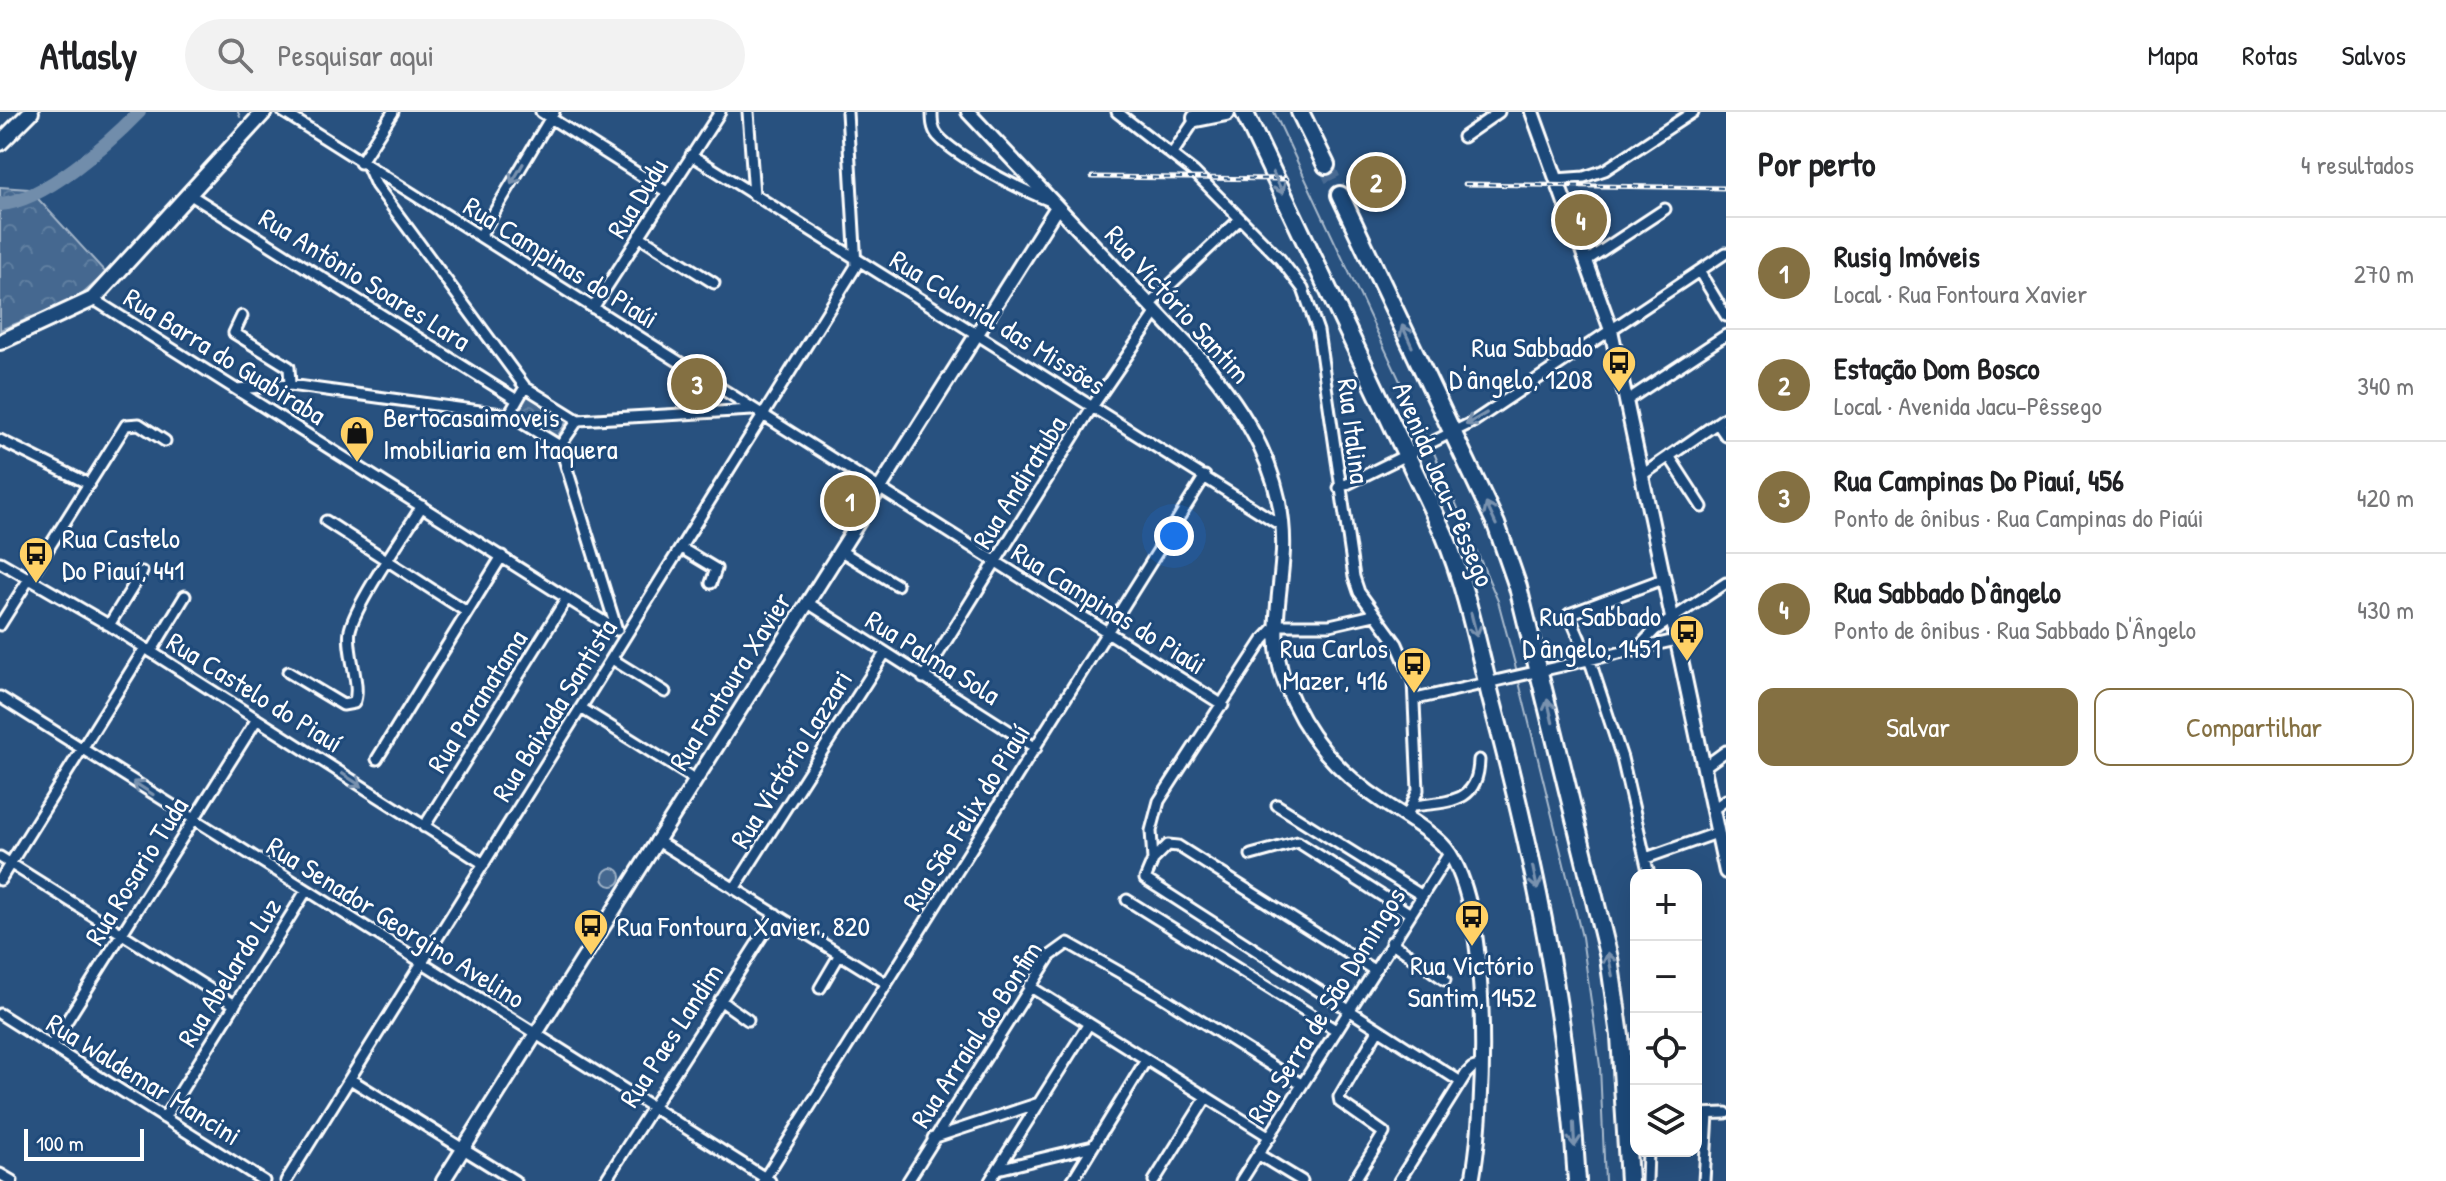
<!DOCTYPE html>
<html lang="pt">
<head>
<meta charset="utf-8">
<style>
  :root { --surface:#fff; --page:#f2f2f2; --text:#202124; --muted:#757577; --line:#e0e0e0; --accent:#847042 }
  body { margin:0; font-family:"Patrick Hand",sans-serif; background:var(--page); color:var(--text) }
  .controls { position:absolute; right:24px; bottom:24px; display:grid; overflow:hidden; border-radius:16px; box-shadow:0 8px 32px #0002 }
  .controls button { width:72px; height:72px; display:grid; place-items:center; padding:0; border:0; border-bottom:2px solid var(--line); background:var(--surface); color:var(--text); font:40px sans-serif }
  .scale { position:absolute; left:24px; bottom:20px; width:120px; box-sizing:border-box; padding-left:8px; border:4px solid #fff; border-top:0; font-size:22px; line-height:28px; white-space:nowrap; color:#fff; -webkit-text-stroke:6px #1f4a7a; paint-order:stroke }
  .you { position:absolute; left:1174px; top:424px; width:28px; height:28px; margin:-20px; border:6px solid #fff; border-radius:50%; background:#1a73e8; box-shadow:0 0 0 12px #1a73e833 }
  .badge { display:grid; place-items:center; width:52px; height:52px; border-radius:50%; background:var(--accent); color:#fff; font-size:26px; font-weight:700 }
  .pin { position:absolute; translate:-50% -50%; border:4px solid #fff; box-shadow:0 2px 8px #0006 }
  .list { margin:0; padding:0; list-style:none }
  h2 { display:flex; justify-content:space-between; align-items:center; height:104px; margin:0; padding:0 32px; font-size:34px }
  h2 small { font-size:26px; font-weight:400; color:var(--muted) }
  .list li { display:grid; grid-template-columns:52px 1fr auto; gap:24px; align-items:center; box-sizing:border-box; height:112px; padding:0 32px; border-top:2px solid var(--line) }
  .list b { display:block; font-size:30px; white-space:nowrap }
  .list p { margin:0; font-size:26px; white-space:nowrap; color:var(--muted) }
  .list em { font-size:26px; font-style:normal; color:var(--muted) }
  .actions { display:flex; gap:16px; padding:24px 32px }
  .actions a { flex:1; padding:18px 0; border:2px solid var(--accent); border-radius:16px; text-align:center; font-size:28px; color:var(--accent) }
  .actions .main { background:var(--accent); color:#fff }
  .icon { flex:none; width:44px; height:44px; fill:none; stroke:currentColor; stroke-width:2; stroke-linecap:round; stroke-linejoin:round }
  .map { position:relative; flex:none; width:1726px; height:1069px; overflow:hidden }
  header { display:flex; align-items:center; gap:48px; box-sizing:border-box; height:112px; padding:0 40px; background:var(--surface); border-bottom:2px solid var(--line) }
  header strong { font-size:38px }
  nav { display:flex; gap:44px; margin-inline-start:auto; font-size:28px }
  .search { width:560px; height:72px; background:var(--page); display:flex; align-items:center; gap:20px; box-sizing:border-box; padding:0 28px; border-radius:44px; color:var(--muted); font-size:30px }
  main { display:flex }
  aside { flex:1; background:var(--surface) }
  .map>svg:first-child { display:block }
  .forest { fill:url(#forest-crowns); stroke:#a2b4c8; stroke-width:2 }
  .pitch { fill:#446890; stroke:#a2b4c8; stroke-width:2 }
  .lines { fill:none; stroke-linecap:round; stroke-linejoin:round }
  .stream { stroke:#aabbcd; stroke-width:2 }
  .river { stroke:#718dab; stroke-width:14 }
  .highway-tunnel { stroke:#486b92; stroke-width:16; stroke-dasharray:16 8; stroke-linecap:butt }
  .street-casing { stroke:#fff; stroke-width:15 }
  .secondary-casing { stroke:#fff; stroke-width:18 }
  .primary-casing { stroke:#fff; stroke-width:20 }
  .highway-casing { stroke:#fff; stroke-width:22 }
  .street { stroke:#1f4a7a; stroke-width:9 }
  .secondary { stroke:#1f4a7a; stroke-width:12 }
  .primary { stroke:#1f4a7a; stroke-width:14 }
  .highway { stroke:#1f4a7a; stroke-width:16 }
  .rail-casing { stroke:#fff; stroke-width:5 }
  .rail { stroke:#1f4a7a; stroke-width:2; stroke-dasharray:6; stroke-linecap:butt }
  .oneway { stroke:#7992af }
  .labels { text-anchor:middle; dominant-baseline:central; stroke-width:6; stroke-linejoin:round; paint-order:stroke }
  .street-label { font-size:28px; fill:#fff; stroke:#1f4a7a }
  .poi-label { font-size:28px; fill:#fff; stroke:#1f4a7a; text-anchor:end }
</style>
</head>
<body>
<header>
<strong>Atlasly</strong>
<div class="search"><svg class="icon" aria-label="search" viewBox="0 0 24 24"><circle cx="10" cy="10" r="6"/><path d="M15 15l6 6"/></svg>Pesquisar aqui</div>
<nav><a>Mapa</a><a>Rotas</a><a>Salvos</a></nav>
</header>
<main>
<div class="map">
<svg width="1726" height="1069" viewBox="0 0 1726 1069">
  <defs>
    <pattern id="forest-crowns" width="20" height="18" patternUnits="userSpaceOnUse" patternTransform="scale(2)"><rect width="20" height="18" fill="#446890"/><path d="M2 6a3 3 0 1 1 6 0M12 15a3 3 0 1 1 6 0" fill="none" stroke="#607fa1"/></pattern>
  </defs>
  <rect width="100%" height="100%" fill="#28517f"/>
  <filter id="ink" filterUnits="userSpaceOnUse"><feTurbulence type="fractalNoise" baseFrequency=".0125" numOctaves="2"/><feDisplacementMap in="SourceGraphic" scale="16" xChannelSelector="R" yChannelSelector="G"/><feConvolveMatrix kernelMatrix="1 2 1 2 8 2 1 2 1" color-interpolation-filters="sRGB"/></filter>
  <g filter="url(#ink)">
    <path class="forest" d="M0,75L29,77L106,161L76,188L0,218Z
      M528,279L570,305L555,328L514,301Z"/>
    <path class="pitch" d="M603 765a9 9 0 1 1 18 0a9 9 0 1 1-18 0Z"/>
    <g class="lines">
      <path class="stream" d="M238,0L240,5
        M1274,0L1428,329
        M1431,334L1498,489L1517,560
        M1518,566L1582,825L1600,954L1605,1069"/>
      <path class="river" d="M0,92C44,89 109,31 139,0"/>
      <path class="highway-tunnel" d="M1326,53L1340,83"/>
      <defs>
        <path id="street" d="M283,0L1223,593
          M541,0L667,80
          M748,0L754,83
          M932,0C932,8 932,17 938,24C958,46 1019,77 1048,88
          M1117,0L1194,60L1280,147L1303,177L1318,219L1354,465L1359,480L1397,532L1413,569L1418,678L1406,706
          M1463,25L1499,0
          M1172,42L1197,5
          M691,43L1282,414
          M360,51L393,0
          M368,55L376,73L525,275L578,308L560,334L509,303L525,275
          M1556,67L1584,65L1605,58L1693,0
          M189,82L517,288
          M480,124L554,0
          M639,124L714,171
          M1586,149L1665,97
          M1699,159L1726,204
          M93,187L617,518
          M1149,193L1240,107
          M593,196L720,0
          M242,204L234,221L289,255L290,273
          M236,277L290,273L509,303
          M1626,289L1726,223
          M578,308L752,298
          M1717,311L1726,324
          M0,328L89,372
          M560,334L617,518
          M1669,344L1702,395
          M1642,363L1726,305
          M1339,376L1473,310L1726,141
          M326,409L467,500
          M681,436L716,457L711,471
          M841,439L897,473
          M0,450L109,513L484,752
          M808,491L1036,636
          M1374,503L1330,513H1277L1263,528L1159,689L1151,719L1153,748L1145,767L1461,970
          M0,513L126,313L139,312L165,329
          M109,513L142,460
          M1635,539L1655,518L1726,471
          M151,540L185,484
          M612,547L665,580
          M288,560L343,593L354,591C362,574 346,540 350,518C356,491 405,421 422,394
          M923,566L1092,295L1157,200
          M0,585L770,1069
          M1416,587L1676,528
          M581,596L696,668
          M377,647L502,444
          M1704,655L1726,639
          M1277,693L1421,783
          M1413,694C1450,689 1478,692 1479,648
          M1712,698L1726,688
          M424,715L567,486
          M656,728L886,871
          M1251,743L1298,730L1409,801
          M0,745L235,893
          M1646,746L1717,721
          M1153,748L1168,733L1178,734L1374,858
          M1649,763L1622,646L1592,555L1569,502L1663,467
          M0,768L145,536
          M734,777L885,541
          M1127,788L1336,918
          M1391,830L1445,868
          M1029,874L1270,1025
          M820,876L840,842
          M720,888L748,908
          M0,902L264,1069
          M51,934L257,607
          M350,967L515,1069
          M1696,1002L1726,1001
          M164,1006L306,779
          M933,1026L1039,991
          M1259,1043L1302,1069
          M998,1057L1093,1034
          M0,1062L12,1069
          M286,1069L856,154L847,0
          M605,1069L776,802
          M763,1069L1205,364
          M908,1069L1050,844L1068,831L1158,882L1301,972
          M990,1069L1088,913
          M1072,1069L1146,948
          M1154,1069L1206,986
          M1241,1069L1450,740
          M1354,1069L1384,1021L1340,990L1339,985L1378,918
          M1399,1069L1466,962L1472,956L1481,953
          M1647,1069L1648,1039
          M1704,1069L1708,1002"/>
        <path id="secondary" d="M968,0L1198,244C1246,299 1286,363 1283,439C1281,483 1268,528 1285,571C1305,623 1336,659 1383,690C1402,703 1425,715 1442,732C1493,783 1486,1000 1472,1069
          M1532,0L1611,218L1726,760
          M443,1069L1057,95"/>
        <path id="primary" d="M0,31L31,0
          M0,230L93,187L264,0"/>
        <path id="highway" d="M1244,0L1444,422C1466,475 1477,530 1491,586C1534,745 1567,904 1577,1069
          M1300,0L1326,53
          M1196,6L1226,0
          M1340,83L1496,412L1518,475L1609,846L1620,924L1629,1069"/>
      </defs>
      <use href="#street" class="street-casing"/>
      <use href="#secondary" class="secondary-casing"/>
      <use href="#primary" class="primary-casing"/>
      <use href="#highway" class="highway-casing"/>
      <use href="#street" class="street"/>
      <use href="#secondary" class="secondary"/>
      <use href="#primary" class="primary"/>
      <use href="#highway" class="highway"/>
      <defs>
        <path id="rail" d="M1092,65L1287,67
          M1465,72L1726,76"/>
      </defs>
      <use href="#rail" class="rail-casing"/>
      <use href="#rail" class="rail"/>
    </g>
    <defs><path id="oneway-shaft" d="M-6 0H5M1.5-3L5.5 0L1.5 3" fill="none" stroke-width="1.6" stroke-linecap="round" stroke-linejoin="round" transform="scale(2)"/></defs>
    <g class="oneway">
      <use href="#oneway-shaft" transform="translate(517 62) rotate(120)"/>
      <use href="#oneway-shaft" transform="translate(1278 71) rotate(65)"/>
      <use href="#oneway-shaft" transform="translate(1407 224) rotate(-115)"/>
      <use href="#oneway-shaft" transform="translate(1476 307) rotate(150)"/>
      <use href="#oneway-shaft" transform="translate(1491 402) rotate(-115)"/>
      <use href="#oneway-shaft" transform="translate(1474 513) rotate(76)"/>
      <use href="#oneway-shaft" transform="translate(1550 599) rotate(-103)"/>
      <use href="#oneway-shaft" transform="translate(352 668) rotate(33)"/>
      <use href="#oneway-shaft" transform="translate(143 676) rotate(-147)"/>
      <use href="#oneway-shaft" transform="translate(1535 766) rotate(78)"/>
      <use href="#oneway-shaft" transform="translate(1610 852) rotate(-101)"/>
      <use href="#oneway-shaft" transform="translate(1574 1023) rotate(87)"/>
    </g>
  </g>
  <defs>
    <symbol id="bus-pin" viewBox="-11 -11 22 30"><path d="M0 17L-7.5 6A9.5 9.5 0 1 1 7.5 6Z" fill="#ffd166" stroke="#1f4a7a"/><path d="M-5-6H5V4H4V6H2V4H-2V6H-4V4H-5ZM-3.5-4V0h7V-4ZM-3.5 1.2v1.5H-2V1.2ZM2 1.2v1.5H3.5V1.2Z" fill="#111"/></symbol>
    <symbol id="shop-pin" viewBox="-11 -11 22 30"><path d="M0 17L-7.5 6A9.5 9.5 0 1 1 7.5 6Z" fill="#ffd166" stroke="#1f4a7a"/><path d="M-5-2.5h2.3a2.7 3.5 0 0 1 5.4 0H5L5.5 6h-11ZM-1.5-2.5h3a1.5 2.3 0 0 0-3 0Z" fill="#111"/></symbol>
  </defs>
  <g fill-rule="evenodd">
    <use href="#bus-pin" x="1599" y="231" width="40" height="54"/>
    <use href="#shop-pin" x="337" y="301" width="40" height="54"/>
    <use href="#bus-pin" x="16" y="422" width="40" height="54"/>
    <use href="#bus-pin" x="1667" y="500" width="40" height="54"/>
    <use href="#bus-pin" x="1394" y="532" width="40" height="54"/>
    <use href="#bus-pin" x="1452" y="785" width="40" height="54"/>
    <use href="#bus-pin" x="571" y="794" width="40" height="54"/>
  </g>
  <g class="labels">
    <g class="street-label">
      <text transform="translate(637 86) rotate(-58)">Rua Dudu</text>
      <text transform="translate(561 150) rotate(32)">Rua Campinas do Piaúi</text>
      <text transform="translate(365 167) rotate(32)">Rua Antônio Soares Lara</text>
      <text transform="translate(1178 192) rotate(48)">Rua Victório Santim</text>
      <text transform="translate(998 210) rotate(32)">Rua Colonial das Missões</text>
      <text transform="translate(225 244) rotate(32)">Rua Barra do Guabiraba</text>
      <text transform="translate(1354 319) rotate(83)">Rua Italina</text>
      <text transform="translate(1019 370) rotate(-58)">Rua Andiratuba</text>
      <text transform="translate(1444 372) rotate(67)">Avenida Jacu-Pêssego</text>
      <text transform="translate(1109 496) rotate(32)">Rua Campinas do Piaúi</text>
      <text transform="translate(933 545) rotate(32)">Rua Palma Sola</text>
      <text transform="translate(730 569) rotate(-58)">Rua Fontoura Xavier</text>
      <text transform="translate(255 580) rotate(32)">Rua Castelo do Piauí</text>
      <text transform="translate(477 589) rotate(-58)">Rua Paranatama</text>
      <text transform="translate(554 598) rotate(-58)">Rua Baixada Santista</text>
      <text transform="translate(791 647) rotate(-58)">Rua Victório Lazzari</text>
      <text transform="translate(966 705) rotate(-58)">Rua São Felix do Piauí</text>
      <text transform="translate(136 759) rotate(-58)">Rua Rosario Tuda</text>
      <text transform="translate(396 810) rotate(32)">Rua Senador Georgino Avelino</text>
      <text transform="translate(229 860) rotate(-58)">Rua Abelardo Luz</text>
      <text transform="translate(1326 893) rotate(-58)">Rua Serra de São Domingos</text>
      <text transform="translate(976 922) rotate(-57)">Rua Arraial do Bonfim</text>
      <text transform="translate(671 923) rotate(-57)">Rua Paes Landim</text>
      <text transform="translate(144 967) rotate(32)">Rua Waldemar Mancini</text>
    </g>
    <g class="poi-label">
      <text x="1593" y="235">Rua Sabbado<tspan x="1593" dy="32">D'ângelo, 1208</tspan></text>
      <text x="383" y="305" text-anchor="start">Bertocasaimoveis<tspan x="383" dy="32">Imobiliaria em Itaquera</tspan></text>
      <text x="62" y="426" text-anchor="start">Rua Castelo<tspan x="62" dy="32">Do Piauí, 441</tspan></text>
      <text x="1661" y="504">Rua Sabbado<tspan x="1661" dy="32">D'ângelo, 1451</tspan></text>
      <text x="1388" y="536">Rua Carlos<tspan x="1388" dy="32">Mazer, 416</tspan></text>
      <text x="617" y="814" text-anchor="start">Rua Fontoura Xavier, 820</text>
      <text x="1472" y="853" text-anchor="middle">Rua Victório<tspan x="1472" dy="32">Santim, 1452</tspan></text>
    </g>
  </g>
</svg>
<div class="controls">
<button>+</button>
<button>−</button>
<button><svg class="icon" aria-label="locate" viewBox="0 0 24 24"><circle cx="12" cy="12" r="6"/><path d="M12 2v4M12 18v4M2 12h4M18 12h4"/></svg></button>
<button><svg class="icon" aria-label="layers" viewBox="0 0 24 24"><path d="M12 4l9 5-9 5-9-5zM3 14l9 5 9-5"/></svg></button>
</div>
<div class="scale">100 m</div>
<div class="you"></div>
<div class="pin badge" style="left:850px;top:389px">1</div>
<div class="pin badge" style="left:1376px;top:70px">2</div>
<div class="pin badge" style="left:697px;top:272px">3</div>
<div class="pin badge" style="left:1581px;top:108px">4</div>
</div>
<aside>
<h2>Por perto<small>4 resultados</small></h2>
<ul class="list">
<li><span class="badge">1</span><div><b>Rusig Imóveis</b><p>Local · Rua Fontoura Xavier</p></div><em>270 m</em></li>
<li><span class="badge">2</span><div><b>Estação Dom Bosco</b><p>Local · Avenida Jacu-Pêssego</p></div><em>340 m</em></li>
<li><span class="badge">3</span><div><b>Rua Campinas Do Piauí, 456</b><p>Ponto de ônibus · Rua Campinas do Piaúi</p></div><em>420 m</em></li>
<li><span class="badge">4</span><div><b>Rua Sabbado D'ângelo</b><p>Ponto de ônibus · Rua Sabbado D'Ângelo</p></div><em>430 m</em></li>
</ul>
<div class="actions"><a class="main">Salvar</a><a>Compartilhar</a></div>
</aside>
</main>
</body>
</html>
